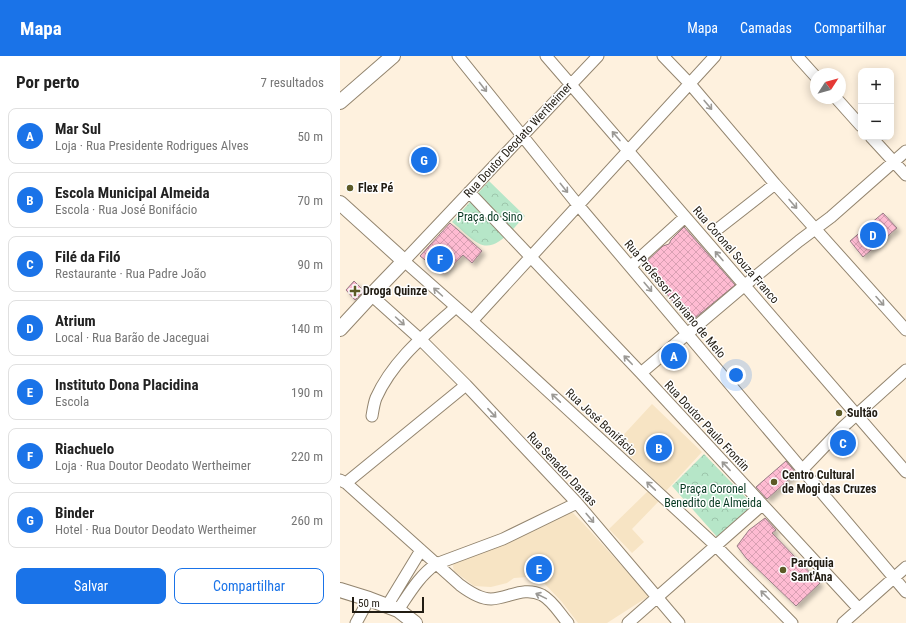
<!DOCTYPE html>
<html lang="pt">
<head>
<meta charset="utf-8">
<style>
  :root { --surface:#fff; --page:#f6f6f6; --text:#222; --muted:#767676; --line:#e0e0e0; --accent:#1a73e8 }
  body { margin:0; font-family:"Roboto Condensed",sans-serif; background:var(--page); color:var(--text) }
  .controls { position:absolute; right:12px; top:12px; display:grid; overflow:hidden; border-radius:8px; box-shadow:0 2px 10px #0003 }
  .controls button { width:36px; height:36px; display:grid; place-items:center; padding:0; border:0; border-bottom:1px solid var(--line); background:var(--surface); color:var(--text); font:20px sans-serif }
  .compass { position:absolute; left:470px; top:12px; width:36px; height:36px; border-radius:50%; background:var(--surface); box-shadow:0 2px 10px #0003; rotate:54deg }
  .scale { position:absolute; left:12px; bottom:10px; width:72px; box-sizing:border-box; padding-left:4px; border:2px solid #211c13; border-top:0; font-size:11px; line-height:14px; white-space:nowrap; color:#211c13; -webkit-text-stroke:3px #fff; paint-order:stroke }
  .you { position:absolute; left:396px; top:319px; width:14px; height:14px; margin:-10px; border:3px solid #fff; border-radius:50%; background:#1a73e8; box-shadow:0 0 0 6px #1a73e833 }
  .badge { display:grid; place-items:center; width:26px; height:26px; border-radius:50%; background:var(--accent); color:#fff; font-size:13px; font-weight:700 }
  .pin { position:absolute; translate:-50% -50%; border:2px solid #fff; box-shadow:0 1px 4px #0006 }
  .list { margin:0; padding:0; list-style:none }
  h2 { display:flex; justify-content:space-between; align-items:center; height:52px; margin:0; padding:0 16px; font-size:17px }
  h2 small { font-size:13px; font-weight:400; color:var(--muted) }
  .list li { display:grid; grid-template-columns:26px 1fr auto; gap:12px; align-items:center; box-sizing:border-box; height:56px; margin:0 8px 8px; padding:0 8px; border:1px solid var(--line); border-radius:8px }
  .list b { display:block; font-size:15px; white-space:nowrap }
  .list p { margin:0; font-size:13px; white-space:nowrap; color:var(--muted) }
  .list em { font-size:13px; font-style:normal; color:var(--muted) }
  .actions { display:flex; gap:8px; padding:12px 16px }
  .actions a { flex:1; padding:9px 0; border:1px solid var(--accent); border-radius:8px; text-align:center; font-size:14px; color:var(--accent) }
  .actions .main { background:var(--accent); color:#fff }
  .map { position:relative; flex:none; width:566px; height:567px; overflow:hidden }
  header { display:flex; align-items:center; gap:24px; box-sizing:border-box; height:56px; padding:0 20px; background:var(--accent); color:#fff }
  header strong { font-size:19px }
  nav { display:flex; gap:22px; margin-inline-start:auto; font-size:14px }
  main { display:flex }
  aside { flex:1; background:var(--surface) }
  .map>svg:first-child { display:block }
  .built { fill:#f7e4c4 }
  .forest { fill:url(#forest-crowns) }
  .building { fill:url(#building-cross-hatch); stroke:#997d86; filter:url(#shadow) }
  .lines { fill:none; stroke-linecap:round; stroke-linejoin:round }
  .minor-casing { stroke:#93856f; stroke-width:13 }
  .major-casing { stroke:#93856f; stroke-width:16 }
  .minor { stroke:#fff; stroke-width:11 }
  .major { stroke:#fff; stroke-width:14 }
  .oneway { stroke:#9b9995 }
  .poi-dot { fill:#5c5a26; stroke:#fff; stroke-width:1.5 }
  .labels { text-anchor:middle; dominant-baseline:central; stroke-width:3; stroke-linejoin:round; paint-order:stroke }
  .street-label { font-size:12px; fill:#211c13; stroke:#fff }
  .poi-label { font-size:12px; font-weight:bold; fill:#211c13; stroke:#fff; text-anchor:start }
  .park-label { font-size:12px; fill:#063821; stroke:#fff }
</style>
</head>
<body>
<header>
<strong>Mapa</strong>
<nav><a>Mapa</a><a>Camadas</a><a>Compartilhar</a></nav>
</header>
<main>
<aside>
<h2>Por perto<small>7 resultados</small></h2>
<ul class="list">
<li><span class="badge">A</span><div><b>Mar Sul</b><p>Loja · Rua Presidente Rodrigues Alves</p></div><em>50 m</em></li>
<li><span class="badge">B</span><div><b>Escola Municipal Almeida</b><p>Escola · Rua José Bonifácio</p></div><em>70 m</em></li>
<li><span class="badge">C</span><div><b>Filé da Filó</b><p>Restaurante · Rua Padre João</p></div><em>90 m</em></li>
<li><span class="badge">D</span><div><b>Atrium</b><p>Local · Rua Barão de Jaceguai</p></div><em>140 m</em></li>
<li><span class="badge">E</span><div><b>Instituto Dona Placidina</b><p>Escola</p></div><em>190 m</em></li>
<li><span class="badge">F</span><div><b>Riachuelo</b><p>Loja · Rua Doutor Deodato Wertheimer</p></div><em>220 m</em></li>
<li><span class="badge">G</span><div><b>Binder</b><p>Hotel · Rua Doutor Deodato Wertheimer</p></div><em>260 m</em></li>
</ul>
<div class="actions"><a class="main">Salvar</a><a>Compartilhar</a></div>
</aside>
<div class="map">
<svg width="566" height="567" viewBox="0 0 566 567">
  <defs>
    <pattern id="forest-crowns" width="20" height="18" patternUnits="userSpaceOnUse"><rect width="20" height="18" fill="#b6e6c8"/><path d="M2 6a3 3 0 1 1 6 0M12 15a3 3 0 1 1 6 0" fill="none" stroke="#9cc5ab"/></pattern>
    <pattern id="building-cross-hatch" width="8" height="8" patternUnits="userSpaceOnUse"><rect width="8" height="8" fill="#febbd2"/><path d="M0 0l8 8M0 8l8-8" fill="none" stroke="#d9a0b3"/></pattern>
    <filter id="shadow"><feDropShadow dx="3.5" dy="3.5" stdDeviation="2" flood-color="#0004"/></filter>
  </defs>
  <rect width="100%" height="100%" fill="#fef1de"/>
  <path class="built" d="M312,348L362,396L326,435L276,387Z
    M308,435L319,445L292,473L304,486L292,497L269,473Z
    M225,456L233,457L243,467L309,540L267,567H238L222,546L202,525L188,521L174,522L167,527L151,531L134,530L114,515L113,511L114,506Z"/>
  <path class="forest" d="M149,125L185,160C174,171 156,198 138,187C129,182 120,172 112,166Z
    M364,398L414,450L378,482L332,430Z"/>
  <path class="building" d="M543,157L557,172L523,201L510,185Z
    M110,167L142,195L132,207L123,199L103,218L80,200Z
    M344,171L395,229L350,266L303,209L323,190L329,188L331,184Z
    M14,225L24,235L15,244L6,234Z
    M446,405L456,417L427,443L416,431Z
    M425,462L436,474L432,477L480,527L456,550L406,502L397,490L409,474Z"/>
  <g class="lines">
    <defs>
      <path id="minor" d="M118,0L238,149L566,536
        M206,0L566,416
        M258,0L64,205L132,265L375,489L452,567
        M323,0L350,28L435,128L566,274
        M457,0L476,21
        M496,42L521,70
        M531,81L566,119
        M129,136L301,317L519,553
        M379,172L435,128
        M291,210L345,161
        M31,239L80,283L126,329L237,447L339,567
        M132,265L375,0
        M301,317L405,229L459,185L491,161L566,95
        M32,360C33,354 34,347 36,342C53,304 86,278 116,251
        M462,414L504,370L566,314
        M0,424L6,427L120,529C128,535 140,543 151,543C169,542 184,530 202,539C213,545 220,558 228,567
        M6,427L126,329
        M47,550L81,494
        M58,554C69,538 79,520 96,508L163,483L237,447
        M16,567L29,543
        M288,567L422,449
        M503,567L566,511"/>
      <path id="major" d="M0,46L53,0
        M0,147L64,205L37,233L0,273
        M0,534L29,543L58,554L75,567"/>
    </defs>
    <use href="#minor" class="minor-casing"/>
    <use href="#major" class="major-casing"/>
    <use href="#minor" class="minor"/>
    <use href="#major" class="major"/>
  </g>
  <defs><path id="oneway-shaft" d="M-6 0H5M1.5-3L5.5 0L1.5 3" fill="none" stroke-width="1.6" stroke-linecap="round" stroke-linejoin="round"/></defs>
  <g class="oneway">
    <use href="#oneway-shaft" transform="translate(143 31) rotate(52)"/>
    <use href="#oneway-shaft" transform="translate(368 49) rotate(50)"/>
    <use href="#oneway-shaft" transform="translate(276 80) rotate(-131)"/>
    <use href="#oneway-shaft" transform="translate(224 132) rotate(51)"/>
    <use href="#oneway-shaft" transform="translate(453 148) rotate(49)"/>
    <use href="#oneway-shaft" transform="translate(379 200) rotate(-131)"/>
    <use href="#oneway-shaft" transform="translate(308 231) rotate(50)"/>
    <use href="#oneway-shaft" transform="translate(98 236) rotate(-138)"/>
    <use href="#oneway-shaft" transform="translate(540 245) rotate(48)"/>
    <use href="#oneway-shaft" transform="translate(60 265) rotate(42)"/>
    <use href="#oneway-shaft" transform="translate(288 304) rotate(-134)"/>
    <use href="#oneway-shaft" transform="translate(216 342) rotate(-137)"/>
    <use href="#oneway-shaft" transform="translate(152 357) rotate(47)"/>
    <use href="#oneway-shaft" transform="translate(386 410) rotate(-133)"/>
    <use href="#oneway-shaft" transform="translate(311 430) rotate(-137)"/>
    <use href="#oneway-shaft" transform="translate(250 462) rotate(50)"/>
    <use href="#oneway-shaft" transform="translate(425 539) rotate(-135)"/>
    <use href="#oneway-shaft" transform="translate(201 540) rotate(-154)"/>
  </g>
  <g class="poi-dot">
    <circle cx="10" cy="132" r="4"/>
    <path d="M13 229h4v4h4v4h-4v4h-4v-4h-4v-4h4z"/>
    <circle cx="499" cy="357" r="4"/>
    <circle cx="434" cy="426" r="4"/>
    <circle cx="443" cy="514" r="4"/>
  </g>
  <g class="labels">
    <g class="street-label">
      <text transform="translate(178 84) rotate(-47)">Rua Doutor Deodato Wertheimer</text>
      <text transform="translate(396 199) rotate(49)">Rua Coronel Souza Franco</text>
      <text transform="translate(335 243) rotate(50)">Rua Professor Flaviano de Melo</text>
      <text transform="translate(261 366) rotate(43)">Rua José Bonifácio</text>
      <text transform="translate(367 370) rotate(47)">Rua Doutor Paulo Frontin</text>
      <text transform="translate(222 413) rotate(47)">Rua Senador Dantas</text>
    </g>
    <g class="poi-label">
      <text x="18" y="132">Flex Pé</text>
      <text x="23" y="235">Droga Quinze</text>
      <text x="507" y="357">Sultão</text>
      <text x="442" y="419">Centro Cultural<tspan x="442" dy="14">de Mogi das Cruzes</tspan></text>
      <text x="451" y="507">Paróquia<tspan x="451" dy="14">Sant'Ana</tspan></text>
    </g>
    <g class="park-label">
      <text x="150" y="161">Praça do Sino</text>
      <text x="373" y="433">Praça Coronel<tspan x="373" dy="14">Benedito de Almeida</tspan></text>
    </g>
  </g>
</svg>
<div class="controls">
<button>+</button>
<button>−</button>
</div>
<svg class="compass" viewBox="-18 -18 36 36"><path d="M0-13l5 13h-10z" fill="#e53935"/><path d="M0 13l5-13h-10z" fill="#767676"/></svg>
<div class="scale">50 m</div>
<div class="you"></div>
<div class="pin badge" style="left:334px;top:300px">A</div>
<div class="pin badge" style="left:319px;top:392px">B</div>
<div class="pin badge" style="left:503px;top:387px">C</div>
<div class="pin badge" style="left:533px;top:179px">D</div>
<div class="pin badge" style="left:199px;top:513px">E</div>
<div class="pin badge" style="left:100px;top:203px">F</div>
<div class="pin badge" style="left:84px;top:104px">G</div>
</div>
</main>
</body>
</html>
